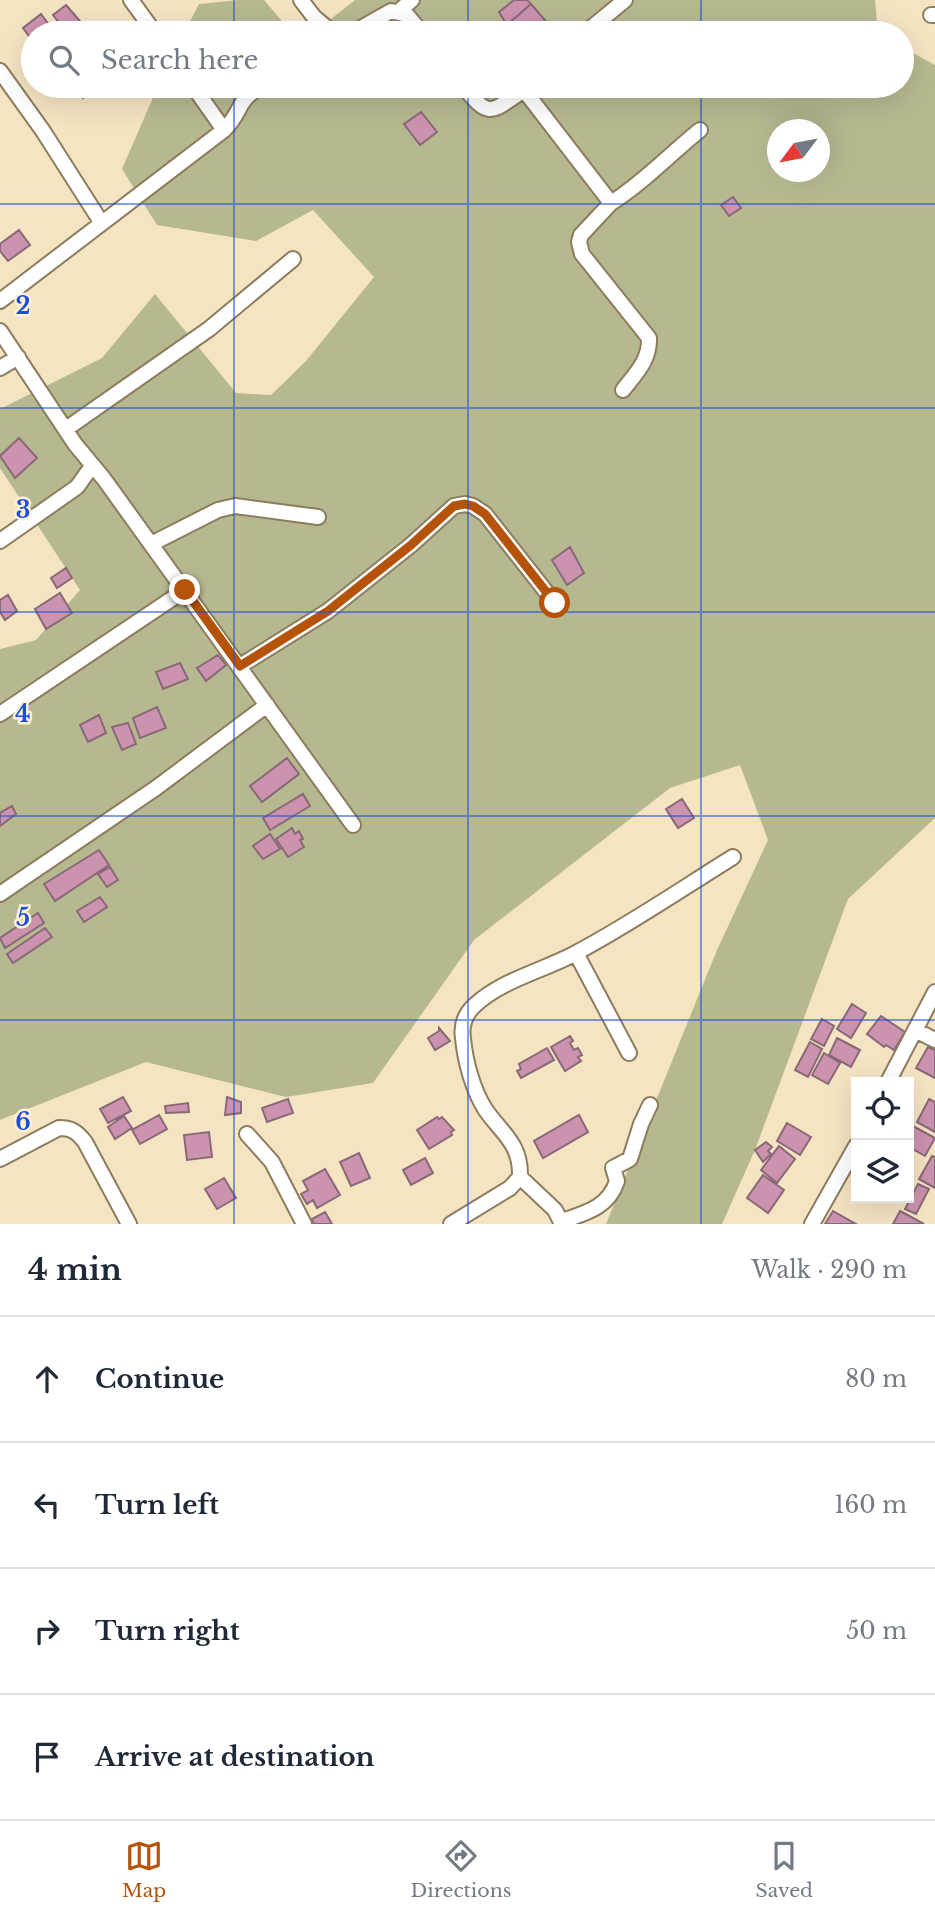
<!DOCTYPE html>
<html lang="en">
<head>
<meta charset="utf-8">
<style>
  :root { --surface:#fff; --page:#f2f2f3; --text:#1f2937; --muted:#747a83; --line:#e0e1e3; --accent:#b45309 }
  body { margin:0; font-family:"Libre Baskerville",serif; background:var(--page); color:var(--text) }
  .controls { position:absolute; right:21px; bottom:21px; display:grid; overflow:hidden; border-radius:0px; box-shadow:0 7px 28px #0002 }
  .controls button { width:63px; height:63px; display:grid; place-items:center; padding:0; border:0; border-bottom:2px solid var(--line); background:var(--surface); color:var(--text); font:35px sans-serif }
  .compass { position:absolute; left:767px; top:119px; width:63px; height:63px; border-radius:50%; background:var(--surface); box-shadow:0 7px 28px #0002; rotate:238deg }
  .stop { position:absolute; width:21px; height:21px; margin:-16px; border:5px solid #b45309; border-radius:50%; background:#fff }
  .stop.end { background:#b45309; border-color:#fff; box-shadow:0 2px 7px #0008 }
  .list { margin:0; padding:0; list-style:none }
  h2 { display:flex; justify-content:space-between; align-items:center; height:91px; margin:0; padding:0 28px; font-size:30px }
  h2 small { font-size:23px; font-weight:400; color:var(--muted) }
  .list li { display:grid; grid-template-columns:46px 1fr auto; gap:21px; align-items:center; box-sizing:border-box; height:126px; padding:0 28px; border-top:2px solid var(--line) }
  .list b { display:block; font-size:26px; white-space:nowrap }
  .list em { font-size:23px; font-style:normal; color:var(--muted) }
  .icon { flex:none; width:38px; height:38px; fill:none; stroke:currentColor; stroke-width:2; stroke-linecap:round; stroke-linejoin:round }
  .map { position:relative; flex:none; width:935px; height:1224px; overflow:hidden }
  .search { position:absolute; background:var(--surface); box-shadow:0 7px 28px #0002; left:21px; right:21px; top:21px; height:77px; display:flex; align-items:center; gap:18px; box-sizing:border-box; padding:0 24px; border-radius:38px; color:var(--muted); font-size:26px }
  .sheet { height:595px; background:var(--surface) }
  nav { display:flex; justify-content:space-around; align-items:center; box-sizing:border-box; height:98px; border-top:2px solid var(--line); background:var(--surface); font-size:19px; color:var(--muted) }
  nav a { display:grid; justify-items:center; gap:4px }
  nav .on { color:var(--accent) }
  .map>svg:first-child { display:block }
  .green { fill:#b6b990; fill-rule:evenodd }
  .building { fill:#cc93ae; stroke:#896877; stroke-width:2 }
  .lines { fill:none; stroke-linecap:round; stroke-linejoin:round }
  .minor-casing { stroke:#8c7d5e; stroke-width:18 }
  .minor { stroke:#fff; stroke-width:14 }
  .route { stroke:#b45309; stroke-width:9 }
  .grid { fill:none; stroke:#1d4ed8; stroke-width:2; stroke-opacity:0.55 }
  .grid-label { font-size:23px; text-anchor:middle; font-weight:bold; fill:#1d4ed8; stroke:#fff1d6; stroke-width:5; stroke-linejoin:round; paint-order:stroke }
</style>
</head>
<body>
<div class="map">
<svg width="935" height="1224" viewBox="0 0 935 1224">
  <rect width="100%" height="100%" fill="#f5e4c2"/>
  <path class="green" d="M238,0H264L292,33H184L199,4Z
    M355,0H875L878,33H313Z
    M902,47L935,65V818L848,899L755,1150L722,1224H606L717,950L768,840L740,765L670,788L474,940L373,1083L286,1097L146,1062L0,1120V649L36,640L80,590L0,468V409L102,358L155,294L236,393L271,395L306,361L374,277L313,210L256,241L157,225L122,169L158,86H902ZM778,130H820V172H778Z"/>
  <path class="building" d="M514,0H527L531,4L507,25L499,12Z
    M531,4L556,33H514L507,25Z
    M66,5L85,27L74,33H67L53,15Z
    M41,14L55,33H33V42L23,28Z
    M75,86H99L83,98Z
    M421,112L437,132L420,145L404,124Z
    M733,197L741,208L729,216L721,205Z
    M19,230L30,245L8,261L0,251V244Z
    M19,438L37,458L15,478L0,456Z
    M570,547L584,573L567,585L552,560Z
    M66,568L72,578L57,588L51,578Z
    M60,593L72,613L46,629L35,609Z
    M8,595L17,611L5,620L0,612V600Z
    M218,655L226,665L206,681L197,668Z
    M180,663L188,679L163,689L156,672Z
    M157,707L166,728L140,738L133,718Z
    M99,715L106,733L88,742L80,725Z
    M128,723L136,744L122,750L112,727Z
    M287,758L299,774L262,802L250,786Z
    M303,794L310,806L270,830L263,818Z
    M682,799L694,818L678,828L666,809Z
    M12,806L16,814L0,826V813Z
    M292,828L295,834L299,831L303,839L300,840L304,847L288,857L276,839Z
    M270,834L280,849L263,859L253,846Z
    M99,850L109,865L55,901L44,884Z
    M110,867L118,880L107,887L98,874Z
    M100,897L107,907L84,922L77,911Z
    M38,913L44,923L5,948L0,938Z
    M45,928L52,937L13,963L7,954Z
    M852,1004L866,1013L851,1038L837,1029Z
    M881,1016L905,1032L894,1050L886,1045L884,1047L867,1034Z
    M822,1019L834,1026L824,1046L811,1039Z
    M439,1028L450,1041L435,1050L428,1038L439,1031Z
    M570,1036L573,1041L570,1043L574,1050L578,1048L582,1055L578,1057L581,1061L565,1071L551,1047Z
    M837,1038L860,1050L851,1067L829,1055Z
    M810,1042L822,1049L808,1077L795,1070Z
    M928,1047L935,1050V1078L916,1068Z
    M547,1048L554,1060L521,1078L517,1071L521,1069L519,1064Z
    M824,1053L840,1063L828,1084L812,1075Z
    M123,1097L131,1111L108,1123L100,1109Z
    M227,1097L241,1102V1113L225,1115Z
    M288,1099L293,1113L267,1122L262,1108Z
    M929,1099L935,1102V1132L917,1122Z
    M188,1103L189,1112L166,1113L165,1106Z
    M159,1115L167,1129L140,1144L132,1130Z
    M579,1115L588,1132L543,1158L534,1141Z
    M124,1116L132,1128L115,1139L108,1127Z
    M437,1117L439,1119L442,1117L454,1130L451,1132L452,1135L429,1149L417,1130Z
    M787,1123L811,1137L800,1155L777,1141Z
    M909,1124L935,1138L925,1156L909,1147Z
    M209,1132L212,1157L187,1160L184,1135Z
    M766,1142L772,1147L768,1151L771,1154L763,1162L755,1150Z
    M779,1146L795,1159L777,1183L761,1170Z
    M359,1153L370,1178L351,1186L340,1162Z
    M932,1156L935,1157V1188L919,1179Z
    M425,1158L433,1173L411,1185L403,1170Z
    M325,1169L340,1195L317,1208L313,1200L307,1204L301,1194L308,1190L303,1181Z
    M763,1175L784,1190L768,1213L747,1198Z
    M224,1178L236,1198L217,1209L205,1189Z
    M918,1184L929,1189L916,1214L905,1209Z
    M833,1211L856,1224H825Z
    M900,1211L924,1224H893Z
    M325,1212L332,1224H314L312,1219Z"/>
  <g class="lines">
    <defs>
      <path id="minor" d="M131,0L155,33
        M301,0L314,17L333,33
        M399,11L412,0
        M931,15H935
        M352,33L391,11L407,15L422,33
        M585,33L625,0
        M0,71L43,131L101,222
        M193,86L224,130
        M463,86C490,120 491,112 524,90L611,203L581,235L579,242L582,254L649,338C650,360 636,373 623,390
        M611,203C643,183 670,154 700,130
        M0,301L224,130C243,111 236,100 262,86
        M0,331L75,444L104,479L353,825
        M0,368L18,357
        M66,429L209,329L293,259
        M0,541L77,487L92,466
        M151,544L218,510L235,506L318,517
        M240,666L328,611L411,545L454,506L465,504L473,506L485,514L555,603
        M0,714L185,590
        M0,894L156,788L267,705
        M576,953L629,1053
        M915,1030L935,1040
        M888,1082L935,992
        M247,1134L272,1162L304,1224
        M0,1159L59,1128C72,1128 77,1132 85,1142L129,1224
        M520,1177L555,1210L562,1224
        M562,1221C586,1213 609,1207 617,1181L613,1168L630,1159L641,1124L650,1105
        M451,1224L510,1188L520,1177C521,1143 502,1134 485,1109C473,1090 465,1061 463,1038C461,1025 465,1014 475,1005C502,980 542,971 574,954C629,925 680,890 733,857
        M812,1224L856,1146"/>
    </defs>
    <use href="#minor" class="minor-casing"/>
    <use href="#minor" class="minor"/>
  </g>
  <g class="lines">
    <path class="route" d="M185,590L240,666L328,611L411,545L454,506L465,504L473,506L485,514L555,603"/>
  </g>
  <path class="grid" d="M234,0V33M468,0V33M701,0V33M234,86V1224M468,86V1224M701,86V1224M0,204H935M0,408H935M0,612H935M0,816H935M0,1020H935"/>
  <g class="grid-label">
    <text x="23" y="314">2</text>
    <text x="23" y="518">3</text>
    <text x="23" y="722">4</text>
    <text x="23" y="926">5</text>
    <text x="23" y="1130">6</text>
  </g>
</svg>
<div class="controls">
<button><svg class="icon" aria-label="locate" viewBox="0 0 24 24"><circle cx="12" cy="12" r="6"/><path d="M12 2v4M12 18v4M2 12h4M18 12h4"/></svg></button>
<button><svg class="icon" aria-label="layers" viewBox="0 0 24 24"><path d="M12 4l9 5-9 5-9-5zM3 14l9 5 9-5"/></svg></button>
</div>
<svg class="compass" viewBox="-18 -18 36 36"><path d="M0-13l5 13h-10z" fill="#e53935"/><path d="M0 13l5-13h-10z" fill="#747a83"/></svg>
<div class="stop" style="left:555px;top:603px"></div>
<div class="stop end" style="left:185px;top:590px"></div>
<div class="search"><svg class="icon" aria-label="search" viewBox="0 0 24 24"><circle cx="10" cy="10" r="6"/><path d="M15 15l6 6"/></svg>Search here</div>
</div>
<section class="sheet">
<h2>4 min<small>Walk · 290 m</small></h2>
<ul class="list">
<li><svg class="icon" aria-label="ahead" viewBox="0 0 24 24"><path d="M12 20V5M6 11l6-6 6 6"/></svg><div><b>Continue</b></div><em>80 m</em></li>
<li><svg class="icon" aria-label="left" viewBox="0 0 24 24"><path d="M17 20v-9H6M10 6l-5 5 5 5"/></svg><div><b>Turn left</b></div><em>160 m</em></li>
<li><svg class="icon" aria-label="right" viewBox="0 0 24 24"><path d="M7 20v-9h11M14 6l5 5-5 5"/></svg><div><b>Turn right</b></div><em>50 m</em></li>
<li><svg class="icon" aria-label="arrive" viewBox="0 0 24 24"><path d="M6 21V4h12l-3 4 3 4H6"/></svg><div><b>Arrive at destination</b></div></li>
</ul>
</section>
<nav>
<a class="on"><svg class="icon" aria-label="map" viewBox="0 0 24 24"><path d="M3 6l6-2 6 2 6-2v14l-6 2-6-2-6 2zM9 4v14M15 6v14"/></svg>Map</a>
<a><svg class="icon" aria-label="directions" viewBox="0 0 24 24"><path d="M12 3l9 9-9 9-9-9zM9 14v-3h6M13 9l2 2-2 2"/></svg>Directions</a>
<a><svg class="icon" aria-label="saved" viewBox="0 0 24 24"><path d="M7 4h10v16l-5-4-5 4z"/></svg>Saved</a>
</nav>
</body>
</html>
